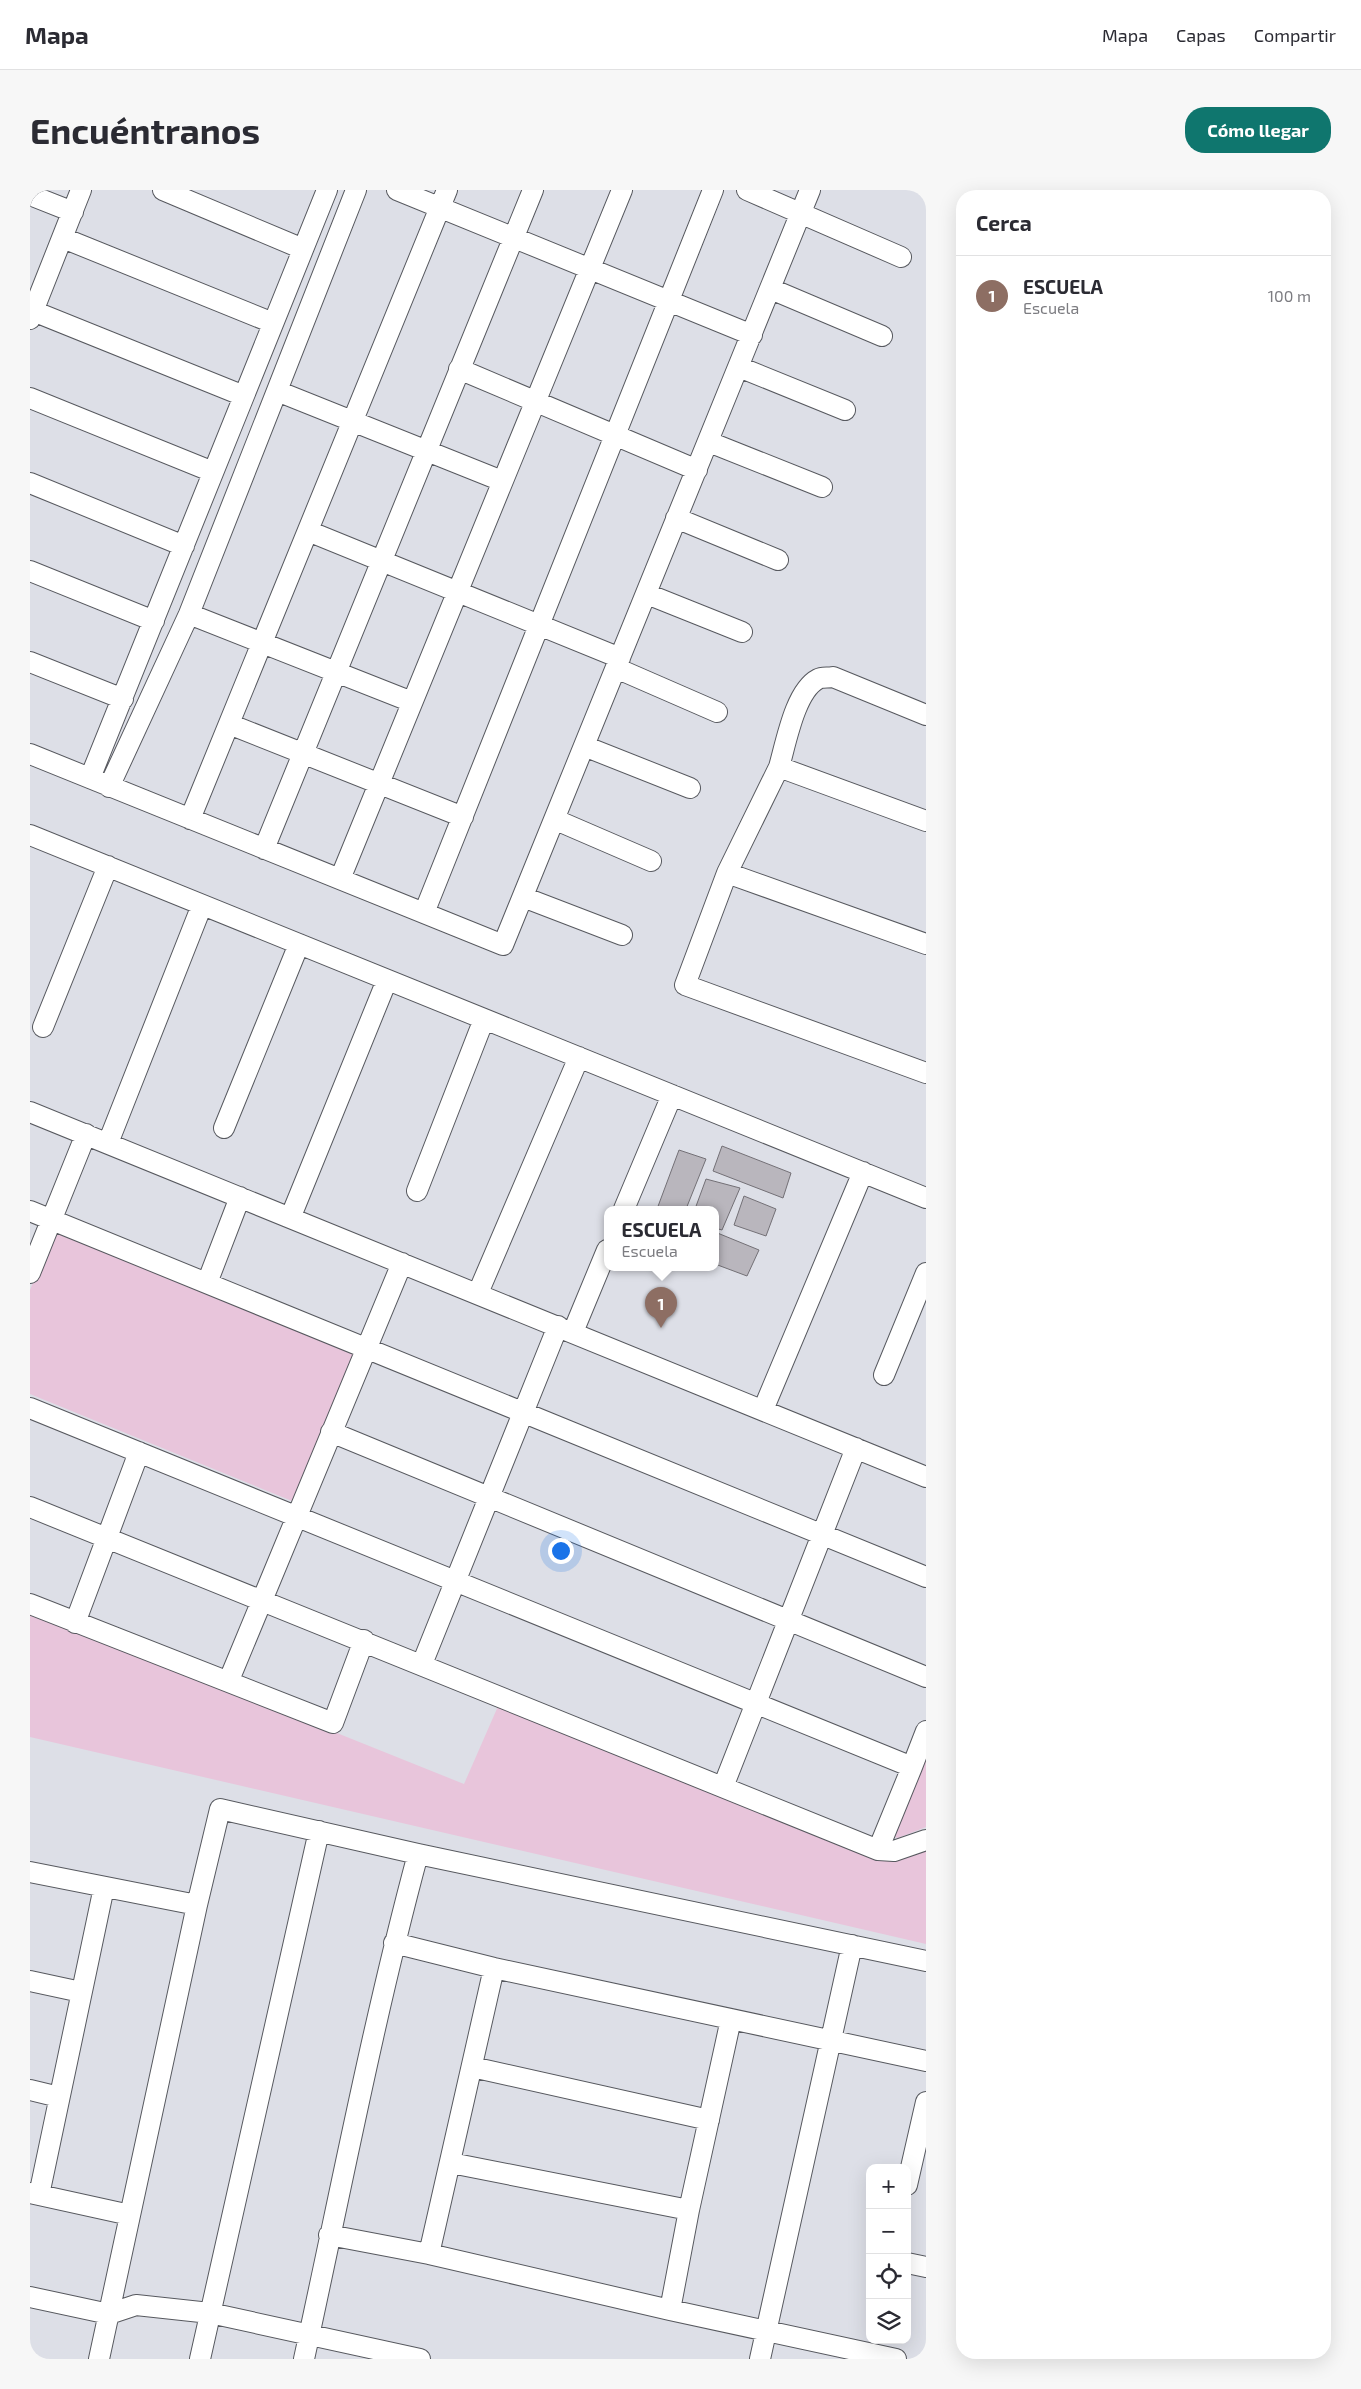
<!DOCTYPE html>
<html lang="es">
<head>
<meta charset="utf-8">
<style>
  :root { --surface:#fff; --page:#f7f7f7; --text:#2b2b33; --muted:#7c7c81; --line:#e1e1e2; --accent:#0f766e }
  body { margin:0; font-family:"Exo 2",sans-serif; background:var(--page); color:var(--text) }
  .controls { position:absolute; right:15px; bottom:15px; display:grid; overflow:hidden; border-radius:10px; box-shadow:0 5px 20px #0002 }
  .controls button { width:45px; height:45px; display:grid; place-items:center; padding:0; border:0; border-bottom:1px solid var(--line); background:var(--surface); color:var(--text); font:25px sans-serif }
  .you { position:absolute; left:530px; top:1360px; width:18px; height:18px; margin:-12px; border:4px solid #fff; border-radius:50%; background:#1a73e8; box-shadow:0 0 0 8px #1a73e833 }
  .badge { display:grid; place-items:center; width:32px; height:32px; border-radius:50%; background:var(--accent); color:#fff; font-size:16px; font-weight:700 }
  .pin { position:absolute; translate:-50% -41px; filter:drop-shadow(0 1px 2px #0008) }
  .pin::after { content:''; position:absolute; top:26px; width:18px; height:15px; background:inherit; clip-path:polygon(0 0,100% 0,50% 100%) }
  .popup { position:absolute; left:574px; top:1016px; width:115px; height:65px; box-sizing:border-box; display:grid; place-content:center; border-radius:10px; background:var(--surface); filter:drop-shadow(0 1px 4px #0005); font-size:16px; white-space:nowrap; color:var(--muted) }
  .popup b { font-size:19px; color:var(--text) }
  .popup::after { content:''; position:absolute; left:50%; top:100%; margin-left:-10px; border:10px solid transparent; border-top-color:var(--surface) }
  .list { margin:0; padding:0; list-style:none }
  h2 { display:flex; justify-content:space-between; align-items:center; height:65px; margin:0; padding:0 20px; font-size:21px }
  h2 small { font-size:16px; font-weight:400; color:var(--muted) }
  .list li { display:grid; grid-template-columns:32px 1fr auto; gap:15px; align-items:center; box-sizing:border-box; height:80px; padding:0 20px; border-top:1px solid var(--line) }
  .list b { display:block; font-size:19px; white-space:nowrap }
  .list p { margin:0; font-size:16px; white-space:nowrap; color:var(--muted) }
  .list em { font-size:16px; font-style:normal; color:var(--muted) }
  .icon { flex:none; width:28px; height:28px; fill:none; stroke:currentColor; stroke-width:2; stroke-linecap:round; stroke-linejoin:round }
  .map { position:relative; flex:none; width:896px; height:2169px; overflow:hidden; border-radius:20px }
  header { display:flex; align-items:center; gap:30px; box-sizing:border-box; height:70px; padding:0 25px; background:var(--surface); border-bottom:1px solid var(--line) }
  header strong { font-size:24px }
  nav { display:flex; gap:28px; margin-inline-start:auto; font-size:18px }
  .intro { display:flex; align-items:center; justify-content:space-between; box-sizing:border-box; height:120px; padding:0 30px }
  h1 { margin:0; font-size:35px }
  .button { padding:12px 22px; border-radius:20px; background:var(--accent); color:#fff; font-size:18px; font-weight:700 }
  main { display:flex; gap:30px; padding:0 30px }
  aside { flex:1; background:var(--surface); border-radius:20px; box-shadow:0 5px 20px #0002 }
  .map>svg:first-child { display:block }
  .green { fill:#e8c5db }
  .building { fill:#b9b6bd; stroke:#737076 }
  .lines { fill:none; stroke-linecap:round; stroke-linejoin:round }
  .street-casing { stroke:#57595f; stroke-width:22 }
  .street { stroke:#fff; stroke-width:20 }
</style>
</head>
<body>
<header>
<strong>Mapa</strong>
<nav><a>Mapa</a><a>Capas</a><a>Compartir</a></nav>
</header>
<div class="intro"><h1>Encuéntranos</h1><a class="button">Cómo llegar</a></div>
<main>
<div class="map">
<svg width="896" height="2169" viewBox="0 0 896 2169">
  <rect width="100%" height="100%" fill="#dddfe7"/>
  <path class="green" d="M24,1041L325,1162L262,1311L0,1204V1100Z
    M0,1420L434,1594L469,1514L861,1671L896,1656V1754L0,1547Z
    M896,1559V1637L868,1648L861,1646Z"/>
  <path class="building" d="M692,956L761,983L753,1008L683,981Z
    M649,960L676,969L656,1019H627Z
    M676,989L710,998L692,1040L685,1038V1019H665Z
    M714,1006L746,1019L736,1046L704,1035Z
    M685,1042L729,1060L717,1086L685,1074Z"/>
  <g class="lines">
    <defs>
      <path id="street" d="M133,0L273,59
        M367,0L722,145
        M717,0L871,67
        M0,5L43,22
        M33,48L243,133
        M741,99L852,146
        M3,121L214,206
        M0,129L51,0
        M709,177L815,220
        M429,179L667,280
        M247,201L472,291
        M0,208L183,282
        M679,252L792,297
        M0,293L154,356
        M646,328L748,370
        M278,341L590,468
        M0,381L124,431
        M617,404L712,442
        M159,424L382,512
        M0,472L93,509
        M586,478L687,522
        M199,534L433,627
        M554,556L660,598
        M0,564L473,755L780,0
        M749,577C756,553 765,501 788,489C792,487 798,488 803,487L896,525
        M60,588L297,0
        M79,597L159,424L326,0
        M160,629L417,0
        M526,630L621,671
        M0,645L896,1008
        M234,659L503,0
        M697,683L749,577L896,631
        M310,689L592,0
        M493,707L592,745
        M394,723L683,0
        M896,754L697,683L655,795L896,883
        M13,837L78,676
        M0,922L896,1287
        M194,938L269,754
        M78,953L172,715
        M387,1001L454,829
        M594,1019L642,905
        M0,1021L896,1387
        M261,1026L357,790
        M0,1083L56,944
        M177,1093L210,1007
        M448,1103L549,867
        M543,1142L577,1060
        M854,1185L896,1083
        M0,1218L882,1577L896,1541
        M733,1220L833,982
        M301,1242L896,1487
        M0,1317L848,1660L864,1661L896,1650
        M0,1414L303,1533L334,1450
        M45,1433L109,1262
        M392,1474L528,1136
        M199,1490L372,1073
        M693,1597L826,1258
        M848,1660L882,1577
        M0,1682L167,1715L69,2169
        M167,1715L190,1619L388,1664L896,1771
        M364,1753L464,1778L896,1871
        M464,1778L399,2064L640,2120L866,2169
        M0,1791L51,1802
        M442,1877L679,1930
        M0,1900L29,1907
        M421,1973L659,2020
        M877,1995L896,1912
        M0,2003L100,2025
        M9,2005L74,1697
        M299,2045L399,2064
        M877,2073L896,2077
        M0,2107L79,2124L106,2115L180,2123L390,2169
        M640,2120L659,2020L701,1829
        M170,2169L289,1641
        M274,2169C311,2000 343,1831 388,1664
        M730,2169L822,1755"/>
    </defs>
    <use href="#street" class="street-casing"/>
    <use href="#street" class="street"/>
  </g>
</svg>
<div class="controls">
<button>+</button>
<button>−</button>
<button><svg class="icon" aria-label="locate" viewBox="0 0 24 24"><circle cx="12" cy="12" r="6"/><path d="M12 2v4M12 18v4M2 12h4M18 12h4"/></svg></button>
<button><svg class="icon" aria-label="layers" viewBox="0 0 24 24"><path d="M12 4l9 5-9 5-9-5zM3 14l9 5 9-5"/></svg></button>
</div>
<div class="you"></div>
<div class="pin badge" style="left:631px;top:1138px;background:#8d6e63">1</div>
<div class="popup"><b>ESCUELA</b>Escuela</div>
</div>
<aside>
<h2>Cerca<small></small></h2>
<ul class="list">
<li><span class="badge" style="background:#8d6e63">1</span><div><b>ESCUELA</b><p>Escuela</p></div><em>100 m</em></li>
</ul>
</aside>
</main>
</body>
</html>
